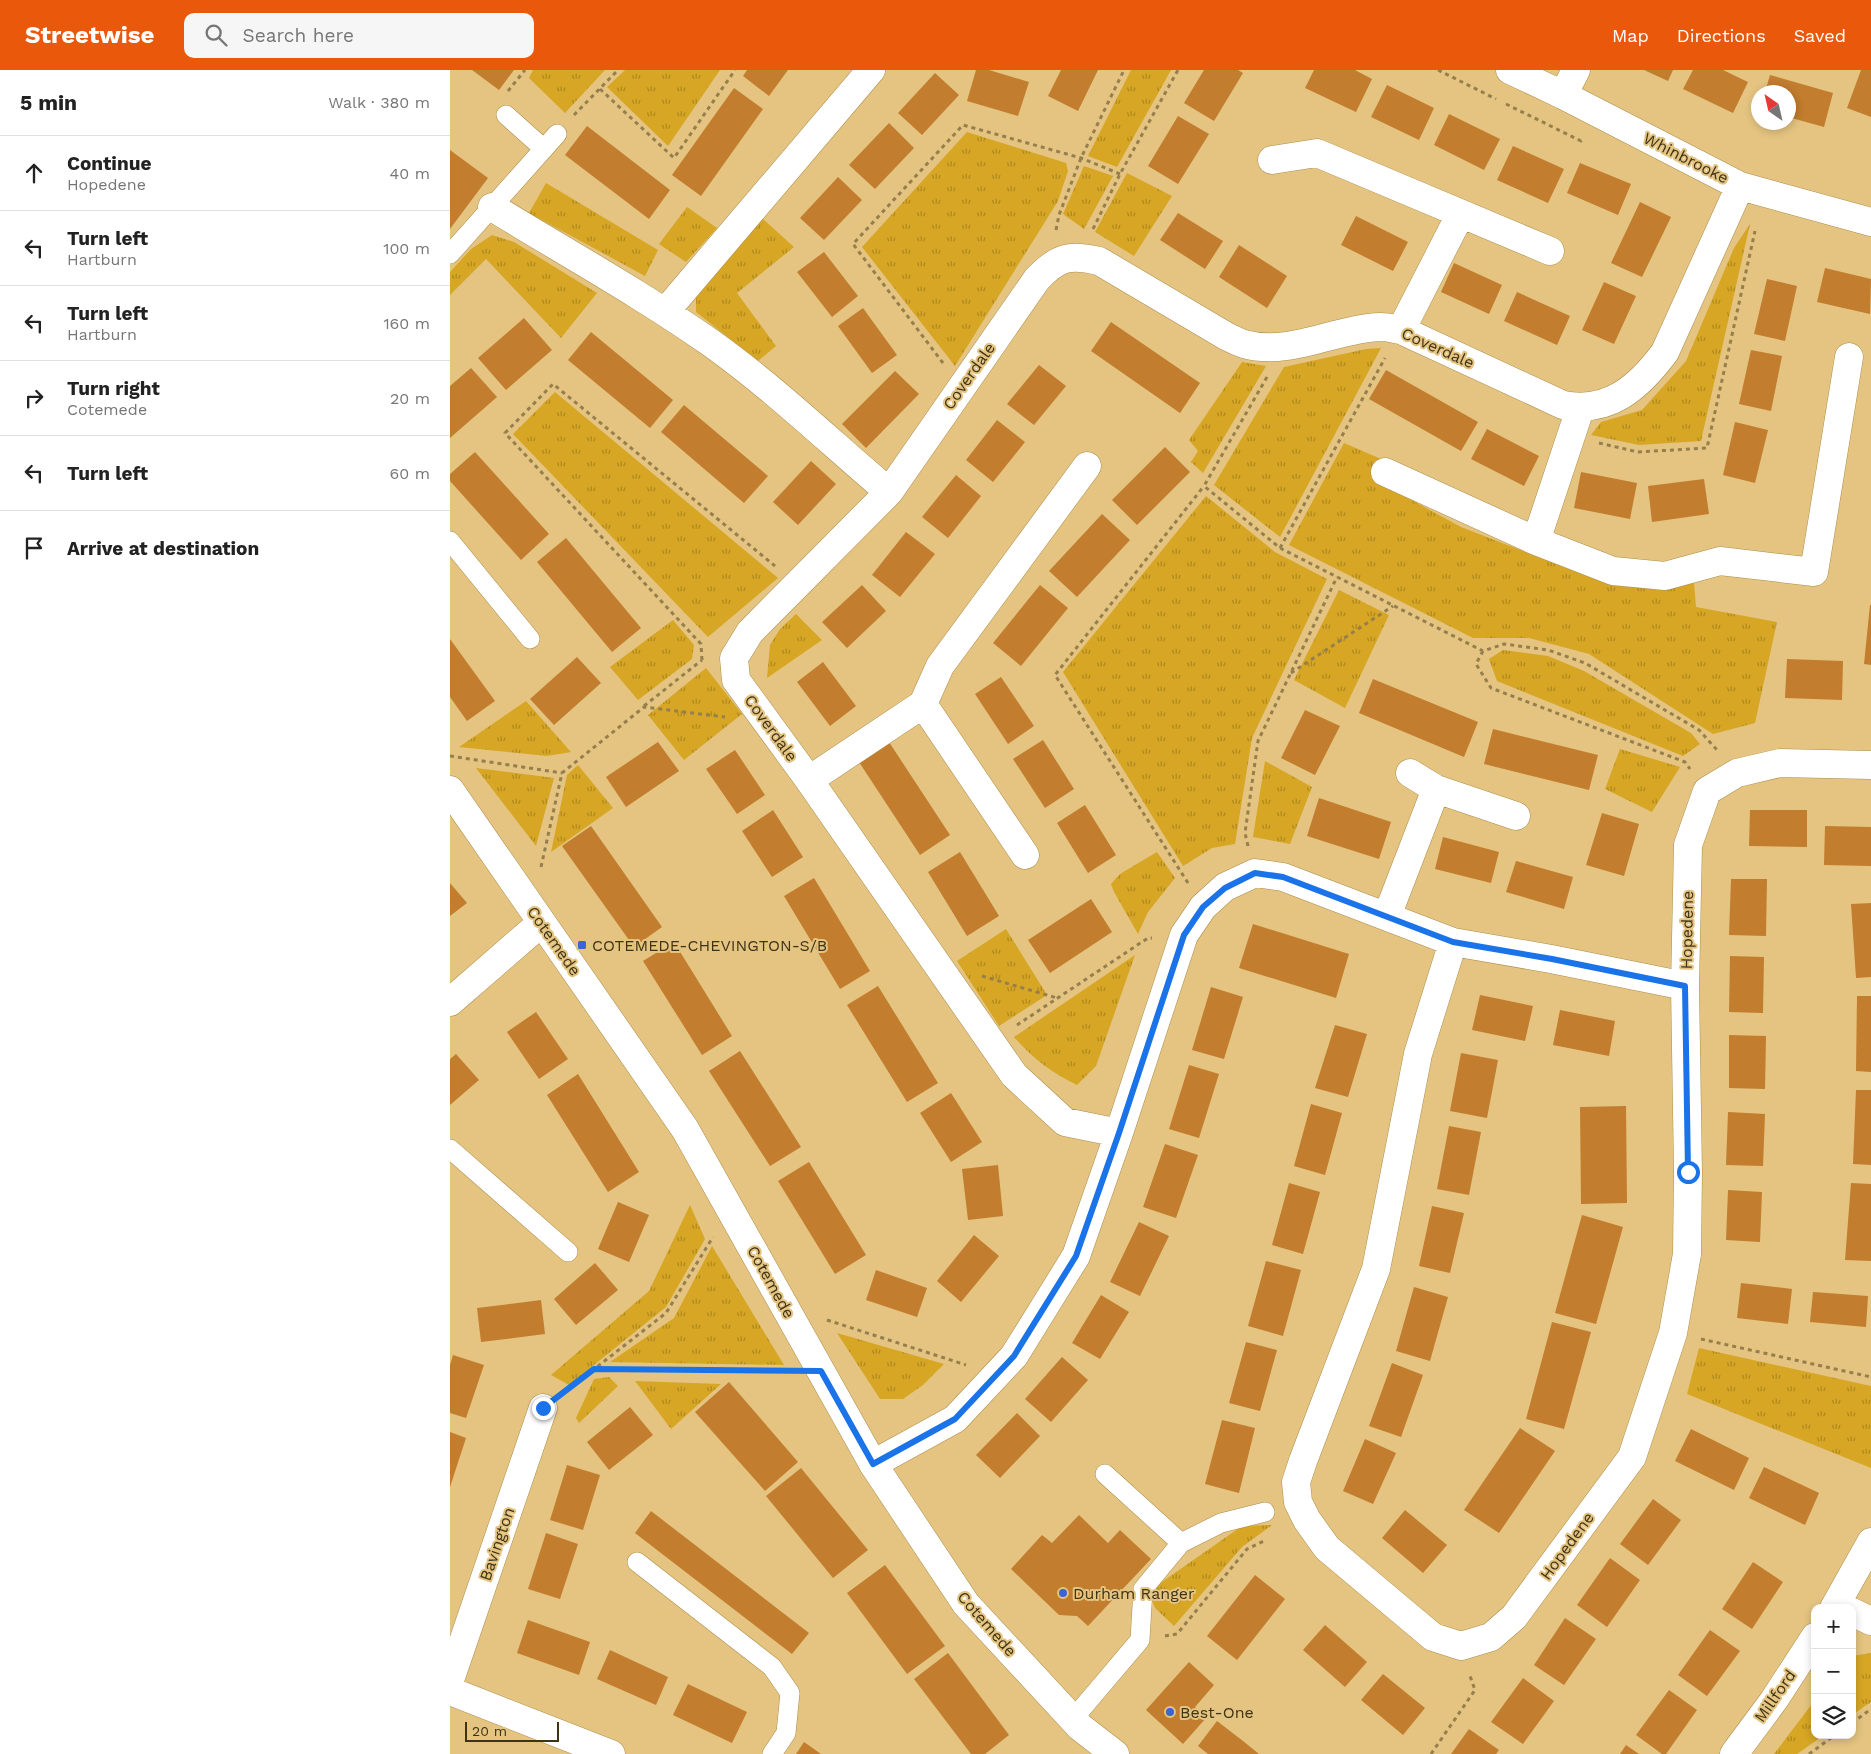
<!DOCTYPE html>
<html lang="en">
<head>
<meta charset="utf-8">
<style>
  :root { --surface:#fff; --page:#f6f6f6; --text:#222; --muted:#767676; --line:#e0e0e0; --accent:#ea580c }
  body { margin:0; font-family:"Work Sans",sans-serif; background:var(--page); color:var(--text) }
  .controls { position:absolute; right:15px; bottom:15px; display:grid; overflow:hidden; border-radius:10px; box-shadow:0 2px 8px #0003 }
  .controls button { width:45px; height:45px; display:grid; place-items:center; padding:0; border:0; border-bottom:1px solid var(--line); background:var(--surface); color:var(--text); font:25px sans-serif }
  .compass { position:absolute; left:1301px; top:15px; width:45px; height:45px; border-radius:50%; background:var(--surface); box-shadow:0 2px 8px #0003; rotate:326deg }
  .scale { position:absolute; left:15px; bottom:12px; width:94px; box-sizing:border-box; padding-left:5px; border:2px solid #3f3316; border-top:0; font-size:14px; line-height:18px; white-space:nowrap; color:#3f3316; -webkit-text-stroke:4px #e4c480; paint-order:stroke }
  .stop { position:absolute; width:15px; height:15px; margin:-11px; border:4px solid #1a73e8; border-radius:50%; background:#fff }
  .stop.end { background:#1a73e8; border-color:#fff; box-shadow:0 1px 5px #0008 }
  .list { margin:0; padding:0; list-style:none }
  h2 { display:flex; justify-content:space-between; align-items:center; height:65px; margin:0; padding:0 20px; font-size:21px }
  h2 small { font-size:16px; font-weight:400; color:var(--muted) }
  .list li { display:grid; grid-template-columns:32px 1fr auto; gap:15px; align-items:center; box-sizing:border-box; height:75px; padding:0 20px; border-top:1px solid var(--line) }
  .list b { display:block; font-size:19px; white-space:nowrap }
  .list p { margin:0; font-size:16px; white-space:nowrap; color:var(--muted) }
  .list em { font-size:16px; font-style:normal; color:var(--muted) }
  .icon { flex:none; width:28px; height:28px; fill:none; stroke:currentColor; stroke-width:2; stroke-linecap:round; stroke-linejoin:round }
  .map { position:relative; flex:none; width:1421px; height:1684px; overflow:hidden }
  header { display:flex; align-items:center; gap:30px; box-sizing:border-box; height:70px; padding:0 25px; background:var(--accent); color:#fff }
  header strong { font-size:24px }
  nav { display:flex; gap:28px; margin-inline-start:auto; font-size:18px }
  .search { width:350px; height:45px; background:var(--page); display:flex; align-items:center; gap:12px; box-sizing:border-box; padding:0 18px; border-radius:10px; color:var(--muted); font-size:19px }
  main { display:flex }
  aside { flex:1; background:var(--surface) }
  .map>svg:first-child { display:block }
  .grass { fill:url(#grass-tufts) }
  .building { fill:#c27d2e }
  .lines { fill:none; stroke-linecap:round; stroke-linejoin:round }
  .lane-casing { stroke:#ac8e4a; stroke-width:20 }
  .street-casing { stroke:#ac8e4a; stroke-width:29 }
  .secondary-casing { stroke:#ac8e4a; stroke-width:29 }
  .path { stroke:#957f4d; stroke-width:3; stroke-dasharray:4 4; stroke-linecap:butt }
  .lane { stroke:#fff; stroke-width:19 }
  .street { stroke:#fff; stroke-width:28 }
  .secondary { stroke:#fff; stroke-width:28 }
  .route { stroke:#1a73e8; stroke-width:6 }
  .poi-dot { fill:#3c64d6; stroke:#e4c480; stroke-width:2 }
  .labels { text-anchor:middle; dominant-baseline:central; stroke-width:4; stroke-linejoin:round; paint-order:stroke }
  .street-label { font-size:16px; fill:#3f3316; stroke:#e4c480 }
  .poi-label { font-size:16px; fill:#3f3316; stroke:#e4c480; text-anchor:start }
</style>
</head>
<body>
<header>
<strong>Streetwise</strong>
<div class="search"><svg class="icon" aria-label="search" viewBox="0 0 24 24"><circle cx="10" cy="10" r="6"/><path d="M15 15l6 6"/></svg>Search here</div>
<nav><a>Map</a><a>Directions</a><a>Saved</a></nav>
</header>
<main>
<aside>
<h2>5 min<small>Walk · 380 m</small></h2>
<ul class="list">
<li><svg class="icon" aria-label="ahead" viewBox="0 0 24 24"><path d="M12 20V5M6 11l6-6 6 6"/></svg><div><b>Continue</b><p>Hopedene</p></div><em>40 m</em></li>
<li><svg class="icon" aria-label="left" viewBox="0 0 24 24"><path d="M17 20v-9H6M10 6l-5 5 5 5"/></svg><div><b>Turn left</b><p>Hartburn</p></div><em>100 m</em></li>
<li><svg class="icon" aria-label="left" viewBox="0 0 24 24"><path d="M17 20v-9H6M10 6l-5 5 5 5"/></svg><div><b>Turn left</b><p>Hartburn</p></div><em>160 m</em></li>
<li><svg class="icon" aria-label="right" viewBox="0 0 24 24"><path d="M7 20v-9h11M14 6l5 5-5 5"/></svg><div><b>Turn right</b><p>Cotemede</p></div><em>20 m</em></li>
<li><svg class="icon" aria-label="left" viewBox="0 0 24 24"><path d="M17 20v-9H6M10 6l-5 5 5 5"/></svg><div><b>Turn left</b></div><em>60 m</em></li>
<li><svg class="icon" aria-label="arrive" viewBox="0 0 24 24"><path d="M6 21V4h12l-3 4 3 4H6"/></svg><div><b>Arrive at destination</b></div></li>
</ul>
</aside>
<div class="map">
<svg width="1421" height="1684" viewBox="0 0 1421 1684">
  <defs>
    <pattern id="grass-tufts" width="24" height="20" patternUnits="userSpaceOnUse" patternTransform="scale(1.25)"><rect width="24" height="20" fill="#d6a624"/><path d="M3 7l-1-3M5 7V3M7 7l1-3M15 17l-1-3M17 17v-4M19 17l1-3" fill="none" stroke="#af881e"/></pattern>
  </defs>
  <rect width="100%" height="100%" fill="#e4c480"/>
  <path class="grass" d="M83,0H155L115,43L79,8Z
    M175,0H270L218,76L157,17Z
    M681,0H721L667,97L638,86Z
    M517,62L616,93L618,101L608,131L505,296L412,177Z
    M634,96L663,106L634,159L613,144Z
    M677,103L722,126L684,186L645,162Z
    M96,113L208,180L195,206L79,143Z
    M237,137L267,158L236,192L209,174Z
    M313,149L344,177L287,223L326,276L308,291L246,242V223Z
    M1300,154L1251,371L1189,375L1141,365L1151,352L1192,340L1236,291L1284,178Z
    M42,165L64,172L147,223L111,268L36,189L0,225V202L21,179Z
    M931,278L830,467L764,415L834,297L916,279Z
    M792,292L816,296L753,403L741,392L748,381L739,370Z
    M105,322L328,508L258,567L63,364Z
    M894,373L931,389L921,408L1011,457L1111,496L1185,516L1244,513L1246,537L1327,552L1305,653L1263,664L1139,584L1079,568H1023L839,475Z
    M756,426L825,482L877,509L802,668L785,774L762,778L733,796L613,602Z
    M889,520L939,545L895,638L844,610Z
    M346,544L372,570L317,608L320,575L330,559Z
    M223,550L244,575L242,589L188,630L160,597Z
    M1053,580L1098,586L1134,601L1241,663L1250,674L1233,686L1047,611L1039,589Z
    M256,598L292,644L234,690L198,645Z
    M76,631L121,682L97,686L9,677Z
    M1170,679L1230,697L1202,742L1155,719Z
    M815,691L862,717L840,774L803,767Z
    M128,695L163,738L101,782L117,705Z
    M26,698L104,708L86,776Z
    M707,782L725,808L698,842L688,864L664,822L661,814L670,804Z
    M556,859L597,925L549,956L507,891Z
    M685,885L646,996L627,1015C599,1001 584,989 564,967Z
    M240,1135L255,1169L216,1237L119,1315L101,1305L199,1221Z
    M262,1176L334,1295L160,1292L224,1248Z
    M387,1263L494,1294L473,1315L453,1329H430Z
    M1249,1278L1421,1316V1398L1237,1324Z
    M159,1307L168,1316L129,1353L126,1348L144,1309Z
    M185,1311L271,1314L221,1359Z
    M822,1455L792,1477L724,1556L705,1538L699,1521L792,1456Z
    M1421,1583V1632L1402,1645V1586Z
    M1365,1630V1665H1374L1347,1684H1324Z"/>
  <path class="building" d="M22,0H64L49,20Z
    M297,0H338L319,26L293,6Z
    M526,0H539L579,12L568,46L517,31Z
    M611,0H648L628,41L598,26Z
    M754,0H788L793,3L764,51L734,33Z
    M864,0H905L922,9L906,42L855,18Z
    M1194,0H1223L1218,11Z
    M1243,0H1273L1298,12L1283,43L1233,19Z
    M1411,0H1421V47L1397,38Z
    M485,3L509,25L472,65L448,43Z
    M1320,5L1383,23L1374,57L1338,47V22H1315Z
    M937,15L984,38L969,70L921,47Z
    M284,18L313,39L251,126L222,105Z
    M999,44L1050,69L1034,100L984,75Z
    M728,46L759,64L728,114L698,96Z
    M439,53L464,78L425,119L399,95Z
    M137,56L220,120L199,149L115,85Z
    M1063,76L1114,99L1098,133L1047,110Z
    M0,80L38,108L0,159Z
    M1130,93L1181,114L1168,145L1117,123Z
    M388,107L412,130L374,170L350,148Z
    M1190,132L1221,147L1192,207L1161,193Z
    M728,143L773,171L755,199L710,170Z
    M906,146L958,172L943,201L891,175Z
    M789,175L837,206L817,238L769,207Z
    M374,182L408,226L382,247L347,202Z
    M1004,193L1052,215L1039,244L991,222Z
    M1375,198L1421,209L1420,244L1367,232Z
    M1317,209L1347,216L1335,271L1304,264Z
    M1154,212L1186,226L1164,274L1132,260Z
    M1067,222L1120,246L1107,275L1054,251Z
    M413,238L447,285L422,303L388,256Z
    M74,248L102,280L56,320L28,288Z
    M661,252L750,313L730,343L641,281Z
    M141,262L223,330L200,358L118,290Z
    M1301,280L1332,286L1321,341L1289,334Z
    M589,295L616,316L584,355L557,334Z
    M21,298L47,327L0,368V316Z
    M936,300L1028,352L1011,381L919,329Z
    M445,301L469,324L416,378L392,354Z
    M234,335L318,406L294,433L211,362Z
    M547,350L575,372L543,412L516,390Z
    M1285,352L1318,360L1305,413L1273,405Z
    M1037,359L1089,386L1074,416L1021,389Z
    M715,377L740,402L687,455L662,430Z
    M25,382L99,464L71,490L0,411V404Z
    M361,391L386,414L348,455L323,432Z
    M1131,402L1187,413L1180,449L1124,438Z
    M506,405L531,426L498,468L472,447Z
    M1254,409L1259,444L1202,452L1198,416Z
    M652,444L680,470L627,527L599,501Z
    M456,462L485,484L450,527L422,505Z
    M116,468L191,558L162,582L87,492Z
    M412,515L436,541L397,578L372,552Z
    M590,515L618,538L571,596L543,573Z
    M1420,535H1421V595L1414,594Z
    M0,569L45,631L17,651L0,627Z
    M127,587L151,613L104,655L80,629Z
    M1337,589L1393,591L1392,630L1335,628Z
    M373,592L406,636L380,656L347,612Z
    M551,607L584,656L558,674L525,624Z
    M923,609L1028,652L1014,687L909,643Z
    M855,640L890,656L865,705L831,688Z
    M1043,659L1148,685L1139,720L1034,694Z
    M593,670L624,719L595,738L563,689Z
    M208,672L229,701L176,737L156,707Z
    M439,672L500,765L470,785L409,692Z
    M285,680L315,725L287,744L256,699Z
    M869,728L941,752L929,789L857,766Z
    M635,735L666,785L638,803L607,753Z
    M323,740L353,787L322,807L292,761Z
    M1300,740H1357V777L1299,776Z
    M1152,743L1189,754L1174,806L1136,795Z
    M141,756L212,857L184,877L112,776Z
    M1375,756L1421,757V796L1374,795Z
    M993,767L1049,782L1041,813L985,799Z
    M510,782L549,846L517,866L478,802Z
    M1066,791L1123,807L1114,839L1056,822Z
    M364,808L420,901L390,919L334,826Z
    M1281,809H1317L1316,866L1279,865Z
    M0,813L17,833L0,846Z
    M641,829L662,862L600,903L578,870Z
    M1421,833V907L1406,908L1401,834Z
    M803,854L899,884L886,928L789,898Z
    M224,872L282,966L252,985L193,891Z
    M1280,886L1314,887L1313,943L1279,942Z
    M428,916L488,1013L457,1032L397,935Z
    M761,917L793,927L774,989L742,980Z
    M1030,925L1083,936L1075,971L1022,960Z
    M1407,926H1421V1002L1406,1001Z
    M1110,940L1165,951L1159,986L1103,975Z
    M86,942L118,989L89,1009L57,962Z
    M885,955L917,964L898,1027L865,1018Z
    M1279,965L1316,966L1315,1019L1279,1018Z
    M290,981L351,1077L320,1096L259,1001Z
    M1011,983L1048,990L1037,1048L1000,1041Z
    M6,984L29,1010L0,1035V989Z
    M739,995L769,1004L749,1068L719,1059Z
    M128,1004L189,1102L158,1122L97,1025Z
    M1406,1020H1421V1095L1403,1094Z
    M501,1023L532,1072L501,1092L470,1043Z
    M861,1034L892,1043L875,1105L844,1096Z
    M1176,1036L1177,1133L1131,1134L1130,1037Z
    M1278,1042L1315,1044L1313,1096L1276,1095Z
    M999,1056L1031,1062L1019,1125L987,1119Z
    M715,1074L748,1085L726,1148L693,1137Z
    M359,1092L416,1185L385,1204L328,1111Z
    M548,1095L553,1146L518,1150L512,1099Z
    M839,1113L870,1122L853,1184L822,1175Z
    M1401,1113L1421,1114V1191L1395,1190Z
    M1278,1120L1312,1122L1310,1172L1276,1170Z
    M168,1132L199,1145L179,1192L148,1179Z
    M982,1136L1014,1143L1000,1203L969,1196Z
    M1132,1145L1173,1157L1146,1254L1105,1243Z
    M689,1152L719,1166L690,1226L660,1212Z
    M524,1165L549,1186L511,1232L487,1211Z
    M816,1191L851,1200L833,1266L798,1256Z
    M145,1193L168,1220L126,1255L104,1229Z
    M426,1200L477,1218L467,1247L416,1230Z
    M1291,1213L1342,1219L1338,1254L1287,1248Z
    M964,1217L998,1227L980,1291L946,1281Z
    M1363,1222L1418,1226L1416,1257L1360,1252Z
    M651,1225L679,1242L650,1289L622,1273Z
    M91,1230L95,1264L31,1272L27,1238Z
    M1102,1252L1141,1262L1114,1359L1076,1349Z
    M796,1272L827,1280L810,1341L779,1333Z
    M3,1285L34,1295L16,1348L0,1343V1295Z
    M612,1287L638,1310L601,1352L575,1329Z
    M942,1293L973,1305L951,1367L919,1356Z
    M279,1312L348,1392L315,1421L245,1342Z
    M180,1337L203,1365L159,1400L137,1372Z
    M567,1343L590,1366L550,1408L526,1385Z
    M772,1350L805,1358L789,1423L755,1414Z
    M1070,1358L1105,1381L1049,1463L1014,1440Z
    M1241,1359L1299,1388L1284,1420L1225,1391Z
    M0,1362L16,1368L0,1417Z
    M915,1369L946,1383L923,1434L893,1421Z
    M117,1395L150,1405L133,1460L100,1450Z
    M1314,1397L1369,1423L1355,1455L1299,1428Z
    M351,1398L418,1480L383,1508L316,1426Z
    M1203,1429L1231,1450L1198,1495L1170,1474Z
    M955,1440L997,1475L973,1503L932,1468Z
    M201,1441L359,1563L342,1584L185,1463Z
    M629,1445L658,1473L670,1460L701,1489L638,1556L627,1546L609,1545L561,1499L592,1465L602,1473Z
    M96,1463L128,1474L110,1529L78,1519Z
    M1160,1488L1190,1510L1157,1557L1127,1535Z
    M1303,1492L1333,1512L1302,1559L1272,1539Z
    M435,1495L495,1576L457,1604L397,1523Z
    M805,1505L835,1529L787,1590L757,1566Z
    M1115,1548L1146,1569L1114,1615L1084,1595Z
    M78,1550L140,1572L129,1605L67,1583Z
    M875,1555L917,1592L895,1617L853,1580Z
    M1260,1560L1290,1581L1257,1626L1228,1605Z
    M160,1580L218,1607L206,1635L147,1609Z
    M498,1583L559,1665L535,1684H521L464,1609Z
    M739,1592L764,1615L745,1637L756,1648L733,1674L696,1640Z
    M933,1604L975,1638L953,1665L911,1630Z
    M1073,1608L1104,1631L1073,1674L1041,1652Z
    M238,1614L297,1642L282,1673L223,1645Z
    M1219,1620L1247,1640L1216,1684H1212L1186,1665Z
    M767,1651L793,1671L809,1684H758L748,1676Z
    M1019,1659L1049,1680L1046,1684H1001Z
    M354,1672L371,1684H346Z
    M1176,1675L1189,1684H1170Z"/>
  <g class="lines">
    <defs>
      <path id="lane" d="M56,45L94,79
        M0,184L107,64
        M0,471L80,569
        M0,1079L118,1182
        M655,1404L731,1473
        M187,1492L322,1597L340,1623L336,1663L322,1684
        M623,1649L690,1570L693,1519L731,1473L771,1453L815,1442"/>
      <path id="street" d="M1060,0L1113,25L1290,116L1421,152
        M1113,25L1126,0
        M822,90L867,83L1100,181
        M42,137C115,182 191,224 261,273C324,318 380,372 439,422
        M215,242L421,0
        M951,260L1010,145
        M935,402L1086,471L1163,501L1215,506L1270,491L1364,502L1399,287
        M1086,471L1130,339
        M473,634L490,596L637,396
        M960,703L986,719L1066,746
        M359,710L473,634L575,785
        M937,846L986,719
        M1003,872L968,984L926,1199L853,1391L846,1412L848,1432L857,1450L877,1478L983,1567L1011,1576L1041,1567L1064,1547L1182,1387L1223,1263L1237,1184L1238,1102L1235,916L1238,775L1257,721L1287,703L1330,693L1421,695
        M0,932L91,853
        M669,1063L615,1052L564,1005L359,710L286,610L284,588L300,562L439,422L587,209C608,187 619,184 649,191L776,266C782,269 788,272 794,274C840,287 886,258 931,257C938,257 944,259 951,260L1113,335C1159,344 1189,317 1215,282L1290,116
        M423,1394L505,1349L564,1286L626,1186L669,1063L734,865L753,837L775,817L805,803L833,807L1003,872L1101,889L1235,916
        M1402,1542L1421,1551
        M0,1610L93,1338
        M0,1621L161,1684"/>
      <path id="secondary" d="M0,720L235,1059L423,1394L516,1534L630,1657L665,1684
        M1384,1538L1421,1472
        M1284,1684L1324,1630L1365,1567"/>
    </defs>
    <use href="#lane" class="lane-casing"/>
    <use href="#street" class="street-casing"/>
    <use href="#secondary" class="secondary-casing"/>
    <path class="path" d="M988,0L1046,29
      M150,19L224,88L285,0
      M58,21L75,0
      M1056,34L1131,71L1132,69
      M124,45L168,0
      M643,159L670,104L728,0
      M606,160L609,145L631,88L674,0
      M493,293L403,174L513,55L631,88L670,104
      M817,307L754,416L830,478L1033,581L1054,574L1098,580L1135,593L1249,660L1267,680
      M1149,373L1188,382L1257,378L1305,161
      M830,478L935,288
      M1033,581L1026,594L1041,618L1235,692L1240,699
      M252,590L251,574L55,363L103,314L325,496
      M841,603L943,536
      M194,636L252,590
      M0,686L112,703
      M798,776L795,763L808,671L887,507
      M91,797L112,703L194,637L275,647
      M738,813L605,605L754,416
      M532,906L607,928
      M567,955L698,868H702
      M377,1250L516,1295
      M1251,1269L1421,1307
      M144,1299L338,1301
      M116,1321L216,1243L263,1167
      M715,1566L727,1564L797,1479L814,1471
      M1402,1653L1421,1639
      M981,1684L1025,1620L1019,1603
      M1359,1684L1385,1665"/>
    <use href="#lane" class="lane"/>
    <use href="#street" class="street"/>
    <use href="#secondary" class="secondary"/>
  </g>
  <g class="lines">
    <path class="route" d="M93,1338L144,1299L371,1301L423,1394L505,1349L564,1286L626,1186L669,1063L734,865L753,837L775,818L805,803L833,807L1003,872L1102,889L1235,916L1238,1102"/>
  </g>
  <g class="poi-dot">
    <rect x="127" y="870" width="10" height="10" rx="2.5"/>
    <circle cx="613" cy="1523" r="5"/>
    <circle cx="720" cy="1642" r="5"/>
  </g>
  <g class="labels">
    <g class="street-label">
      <text transform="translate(1236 88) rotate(27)">Whinbrooke</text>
      <text transform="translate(988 278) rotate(24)">Coverdale</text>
      <text transform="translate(519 306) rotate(-55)">Coverdale</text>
      <text transform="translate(321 658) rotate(54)">Coverdale</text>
      <text transform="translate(1237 860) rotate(-89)">Hopedene</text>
      <text transform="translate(104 871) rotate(55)">Cotemede</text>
      <text transform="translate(321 1212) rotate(61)">Cotemede</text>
      <text transform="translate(47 1474) rotate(-71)">Bavington</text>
      <text transform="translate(1117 1476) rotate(-54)">Hopedene</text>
      <text transform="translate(537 1554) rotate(49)">Cotemede</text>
      <text transform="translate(1325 1626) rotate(-55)">Millford</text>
    </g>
    <g class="poi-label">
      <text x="142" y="875">COTEMEDE-CHEVINGTON-S/B</text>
      <text x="623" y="1523">Durham Ranger</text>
      <text x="730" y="1642">Best-One</text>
    </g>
  </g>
</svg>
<div class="controls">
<button>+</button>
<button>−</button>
<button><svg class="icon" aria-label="layers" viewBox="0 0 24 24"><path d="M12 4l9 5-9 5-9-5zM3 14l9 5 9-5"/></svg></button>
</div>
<svg class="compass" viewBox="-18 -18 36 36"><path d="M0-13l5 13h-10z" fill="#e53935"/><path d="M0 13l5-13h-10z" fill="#767676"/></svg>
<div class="scale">20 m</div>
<div class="stop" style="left:1238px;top:1102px"></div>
<div class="stop end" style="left:93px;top:1338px"></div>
</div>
</main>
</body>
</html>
